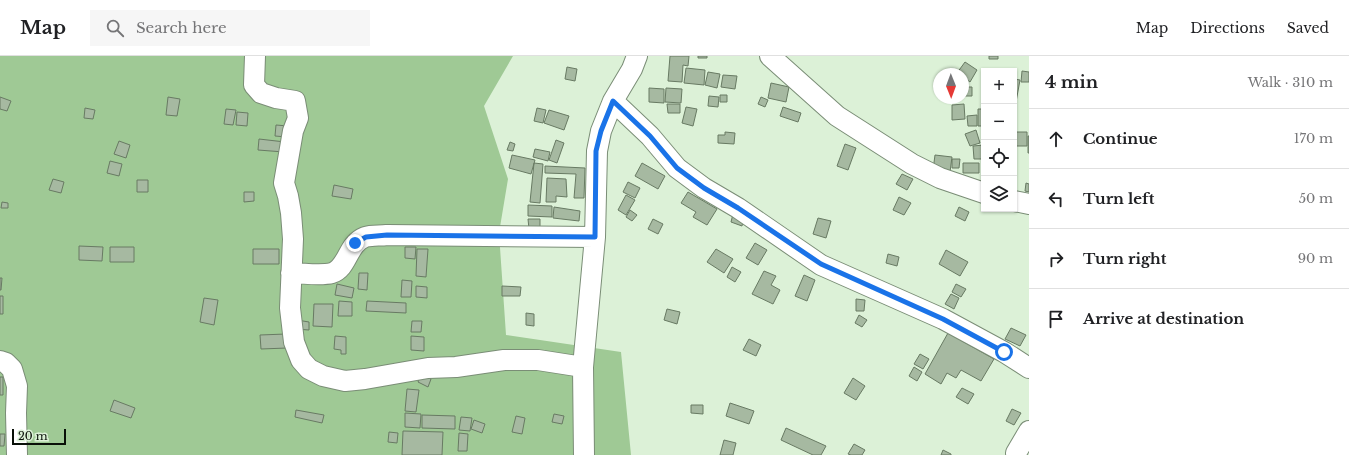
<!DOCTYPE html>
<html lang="en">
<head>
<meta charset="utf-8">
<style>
  :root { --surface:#fff; --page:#f6f6f6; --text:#202124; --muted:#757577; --line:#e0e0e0 }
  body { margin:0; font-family:"Libre Baskerville",serif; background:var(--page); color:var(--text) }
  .controls { position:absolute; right:12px; top:12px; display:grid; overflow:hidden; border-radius:0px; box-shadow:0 1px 3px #0004 }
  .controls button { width:36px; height:36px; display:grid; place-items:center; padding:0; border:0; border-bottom:1px solid var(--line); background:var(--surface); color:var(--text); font:20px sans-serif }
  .compass { position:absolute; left:933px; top:12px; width:36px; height:36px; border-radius:50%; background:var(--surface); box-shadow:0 1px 3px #0004; rotate:179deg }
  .scale { position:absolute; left:12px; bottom:10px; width:54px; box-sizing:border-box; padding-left:4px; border:2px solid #091008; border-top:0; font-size:11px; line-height:14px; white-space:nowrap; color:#091008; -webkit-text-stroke:3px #dcf1d7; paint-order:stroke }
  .stop { position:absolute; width:12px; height:12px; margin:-9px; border:3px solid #1a73e8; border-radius:50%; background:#fff }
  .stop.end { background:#1a73e8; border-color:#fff; box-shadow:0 1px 4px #0008 }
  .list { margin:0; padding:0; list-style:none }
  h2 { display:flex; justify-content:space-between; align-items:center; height:52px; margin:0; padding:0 16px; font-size:17px }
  h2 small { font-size:13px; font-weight:400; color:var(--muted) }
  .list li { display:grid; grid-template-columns:26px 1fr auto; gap:12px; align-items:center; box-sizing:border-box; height:60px; padding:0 16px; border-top:1px solid var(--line) }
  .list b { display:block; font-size:15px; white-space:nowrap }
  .list em { font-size:13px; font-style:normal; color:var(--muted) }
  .icon { flex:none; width:22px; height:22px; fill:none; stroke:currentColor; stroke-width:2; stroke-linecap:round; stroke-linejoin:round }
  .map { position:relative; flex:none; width:1029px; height:399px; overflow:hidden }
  header { display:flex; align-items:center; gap:24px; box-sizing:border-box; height:56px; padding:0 20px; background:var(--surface); border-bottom:1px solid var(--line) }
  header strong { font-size:19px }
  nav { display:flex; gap:22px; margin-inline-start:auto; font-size:14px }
  .search { width:280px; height:36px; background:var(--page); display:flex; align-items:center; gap:10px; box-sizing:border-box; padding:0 14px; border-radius:0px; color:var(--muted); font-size:15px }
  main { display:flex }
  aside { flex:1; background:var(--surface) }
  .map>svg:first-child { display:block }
  .green { fill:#9fc995 }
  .building { fill:#a6b9a1; stroke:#687a63 }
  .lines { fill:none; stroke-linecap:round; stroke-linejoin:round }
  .street-casing { stroke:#7a8d76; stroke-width:22 }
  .street { stroke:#fff; stroke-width:20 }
  .route { stroke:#1a73e8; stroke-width:5 }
</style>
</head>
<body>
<header>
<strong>Map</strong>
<div class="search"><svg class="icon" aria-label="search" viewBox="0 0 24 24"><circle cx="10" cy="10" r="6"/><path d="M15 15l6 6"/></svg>Search here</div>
<nav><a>Map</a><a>Directions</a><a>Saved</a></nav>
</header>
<main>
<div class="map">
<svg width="1029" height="399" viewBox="0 0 1029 399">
  <rect width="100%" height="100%" fill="#dcf1d7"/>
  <path class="green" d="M0,0H513L484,50L508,123L499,177L506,279L621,296L631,399H0Z"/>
  <path class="building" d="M670,0H689L688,10L683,9L682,26L668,25Z
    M698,0H707V2H698Z
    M989,0H998V3H989Z
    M965,6L977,14L970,26L963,21V18L957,17Z
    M567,11L577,13L575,25L565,23Z
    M686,12L705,14L704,29L684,27Z
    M1022,15L1029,16V26H1021Z
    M708,16L720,18L717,32L705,29Z
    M723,19L737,20L735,33L721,31Z
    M1014,23L1020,24L1016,46H1014Z
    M771,27L789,31L786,46L768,42Z
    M963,31H972V40H963Z
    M649,32L664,33V47L649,46Z
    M666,32L682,33L681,47L665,46Z
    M720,39H727V46H720Z
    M709,40L719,41L718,51L708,50Z
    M0,41L11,45L7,55L0,53Z
    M168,41L180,43L177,60L166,59Z
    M761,41L768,44L765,51L758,48Z
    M667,48H680V57H668Z
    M964,48L965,63L952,64V49Z
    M686,51L697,53L693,70L682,67Z
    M783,51L801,57L798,66L780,60Z
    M85,52L95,54L93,63L84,62Z
    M537,52L546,54L543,67L534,65Z
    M226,53L236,54L233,69L224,68Z
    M978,53H984V70H978Z
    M549,54L569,60L564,74L544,67Z
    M237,56L248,57L247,70L236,69Z
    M977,59V70H968L967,60Z
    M276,69L288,70L287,81L275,80Z
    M983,72H984V85H983Z
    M976,74L980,87L970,90L965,78Z
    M725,76L735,77L734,88L718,87V79H725Z
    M1014,76H1027V90H1014Z
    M1028,80H1029V97H1028Z
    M259,83L285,86L284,96L258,94Z
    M556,84L564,87L557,107L549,104Z
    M119,85L130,89L126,102L114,98Z
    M510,86L515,88L513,95L507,94Z
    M845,88L856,92L848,114L837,110Z
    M984,89V103H974L973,90Z
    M535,93L550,96L548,105L533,101Z
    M512,99L535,104L531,118L509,112Z
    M935,99L952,101L950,116L933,114Z
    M952,103H960L959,112H952Z
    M110,105L122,108L119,120L107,117Z
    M534,107L543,108L540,147L530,146Z
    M642,107L665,120L658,133L635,120Z
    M963,107H979V117H963Z
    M545,110L585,112L584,142H574L576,118L545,117Z
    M902,118L913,123L907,134L896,128Z
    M547,122L566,123L567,141L556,140V146H546Z
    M53,123L64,126L61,137L49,134Z
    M137,124H148V136H137Z
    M628,126L640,132L635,142L623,136Z
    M1026,127L1029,128V136L1025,135Z
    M334,129L353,133L351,143L332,140Z
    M244,136H254V145L244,146Z
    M688,136L717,153L707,169L693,161L696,156L681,147Z
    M626,139L635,144L626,159L618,154Z
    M899,141L911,147L904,159L893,154Z
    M2,146L8,147V152H1Z
    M528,149L552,150V161L528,160Z
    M554,151L580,155L579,165L553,162Z
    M959,151L969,156L965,165L955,160Z
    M630,154L637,159L632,165L626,161Z
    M733,158L744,161L742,170L731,166Z
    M818,162L831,165L826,182L813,178Z
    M528,163H540V173H529Z
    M653,163L663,168L658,178L648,173Z
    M755,187L767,194L758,209L746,202Z
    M79,190L103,191L102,205L79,204Z
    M110,191H134V206H110Z
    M405,191H416L415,203L405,202Z
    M253,193H279V208H253Z
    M417,193H428L426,221L416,220Z
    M716,193L733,203L724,217L707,206Z
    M946,194L968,206L960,220L939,208Z
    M888,198L899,201L897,210L886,207Z
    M732,211L741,216L735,226L727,221Z
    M764,215L776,220L771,229L780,234L773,248L752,238Z
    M359,217H368L367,234L358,233Z
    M804,219L815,224L807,245L795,240Z
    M0,222H2L1,234H0Z
    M402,224L412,225L411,241H401Z
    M337,228L354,232L352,242L335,239Z
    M956,228L966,233L961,241L952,236Z
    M416,230L427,231V242L416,241Z
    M502,230L521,231L520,240H502Z
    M951,238L959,242L954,253L945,248Z
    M0,240H3V258H0Z
    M204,242L218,244L214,269L200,266Z
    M856,243L865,244L864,255H856Z
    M339,245L352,246V260H338Z
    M367,245L406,247V257L366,255Z
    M314,248H333L332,271L313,270Z
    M667,253L680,256L677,268L664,264Z
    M526,257L534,258V270L526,269Z
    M859,259L867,264L862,271L855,267Z
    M297,264L309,266V274L296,273Z
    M412,265H422L421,276H411Z
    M1011,272L1026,279L1020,290L1005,283Z
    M948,277L994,303L981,325L961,314L956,322L947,317L941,328L925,318Z
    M286,278L287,292L261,293L260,279Z
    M335,280L346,281V298H341V294L334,293Z
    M411,280L424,281V295L411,294Z
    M749,283L761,289L756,300L743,294Z
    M920,298L929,303L923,313L914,308Z
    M914,311L922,316L917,325L909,320Z
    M421,319L431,323L428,331L418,326Z
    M0,321H3V339H0Z
    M853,322L865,330L856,344L844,337Z
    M962,332L974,338L968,348L956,341Z
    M407,333L419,334L416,356L405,355Z
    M114,344L135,352L131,362L110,355Z
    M730,347L754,355L749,368L726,360Z
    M691,349H703V358L691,357Z
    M1012,353L1021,357L1014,369L1006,365Z
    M296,354L324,359L322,367L295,361Z
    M405,357L421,358L420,372L405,371Z
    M554,358L564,360L562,368L552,366Z
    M422,359L455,360V373L422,372Z
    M516,360L525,362L522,378L512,376Z
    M461,361L472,362L470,375L459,374Z
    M474,364L485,368L482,377L471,373Z
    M786,372L826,390L821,399H813L781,384Z
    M403,375L443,376L442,399H402Z
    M389,376L398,377L397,387L388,386Z
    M459,377L468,378L467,395H458Z
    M0,378H5L4,390H0Z
    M724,384L736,387L733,399H720Z
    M854,388L865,394L862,399H851L848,398Z
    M943,394L951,398V399H941Z"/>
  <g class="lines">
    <defs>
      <path id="street" d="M255,0L254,29L261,37L276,42L295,45L298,62L293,75L284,127L288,140L291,157L293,183L290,252L294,286L301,304L309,313L323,320L345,325L365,323L428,312L456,311L504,304H538L583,311
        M770,0L837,60L912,108L940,122L984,137
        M613,45L650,80L677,112L704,132L738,152L821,209L943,263L1004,296L1029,312
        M1014,145L1029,148
        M291,217C304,217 320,220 332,217C348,212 347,188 365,181C372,179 380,180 387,179L595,181
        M0,305L6,307L12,313L17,330L16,357L17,399
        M1016,397L1029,375
        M584,399L583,311L595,181L597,95L601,75L613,45L632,13L637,0"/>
    </defs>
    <use href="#street" class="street-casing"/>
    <use href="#street" class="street"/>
  </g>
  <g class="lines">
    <path class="route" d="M355,187L366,181L387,179L595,181L596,95L601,75L613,45L650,80L677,112L704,132L738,152L821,208L943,263L1004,296"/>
  </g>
</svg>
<div class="controls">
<button>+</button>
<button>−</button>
<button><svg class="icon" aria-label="locate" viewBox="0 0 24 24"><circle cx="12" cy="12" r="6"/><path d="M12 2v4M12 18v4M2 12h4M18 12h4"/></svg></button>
<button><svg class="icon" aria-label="layers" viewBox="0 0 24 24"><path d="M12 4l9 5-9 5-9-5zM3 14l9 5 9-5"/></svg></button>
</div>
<svg class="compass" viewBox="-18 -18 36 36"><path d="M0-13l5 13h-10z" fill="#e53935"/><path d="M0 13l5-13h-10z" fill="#757577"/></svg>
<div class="scale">20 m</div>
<div class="stop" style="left:1004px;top:296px"></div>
<div class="stop end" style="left:355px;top:187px"></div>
</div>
<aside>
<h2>4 min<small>Walk · 310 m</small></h2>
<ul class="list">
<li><svg class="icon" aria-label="ahead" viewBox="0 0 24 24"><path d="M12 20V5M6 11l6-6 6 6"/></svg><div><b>Continue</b></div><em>170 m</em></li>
<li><svg class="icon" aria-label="left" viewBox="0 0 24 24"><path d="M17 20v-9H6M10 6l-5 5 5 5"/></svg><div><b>Turn left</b></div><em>50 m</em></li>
<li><svg class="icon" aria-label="right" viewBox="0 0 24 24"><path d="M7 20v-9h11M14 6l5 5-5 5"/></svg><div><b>Turn right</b></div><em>90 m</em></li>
<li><svg class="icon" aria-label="arrive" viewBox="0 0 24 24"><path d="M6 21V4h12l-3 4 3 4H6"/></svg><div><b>Arrive at destination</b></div></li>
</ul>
</aside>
</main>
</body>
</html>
